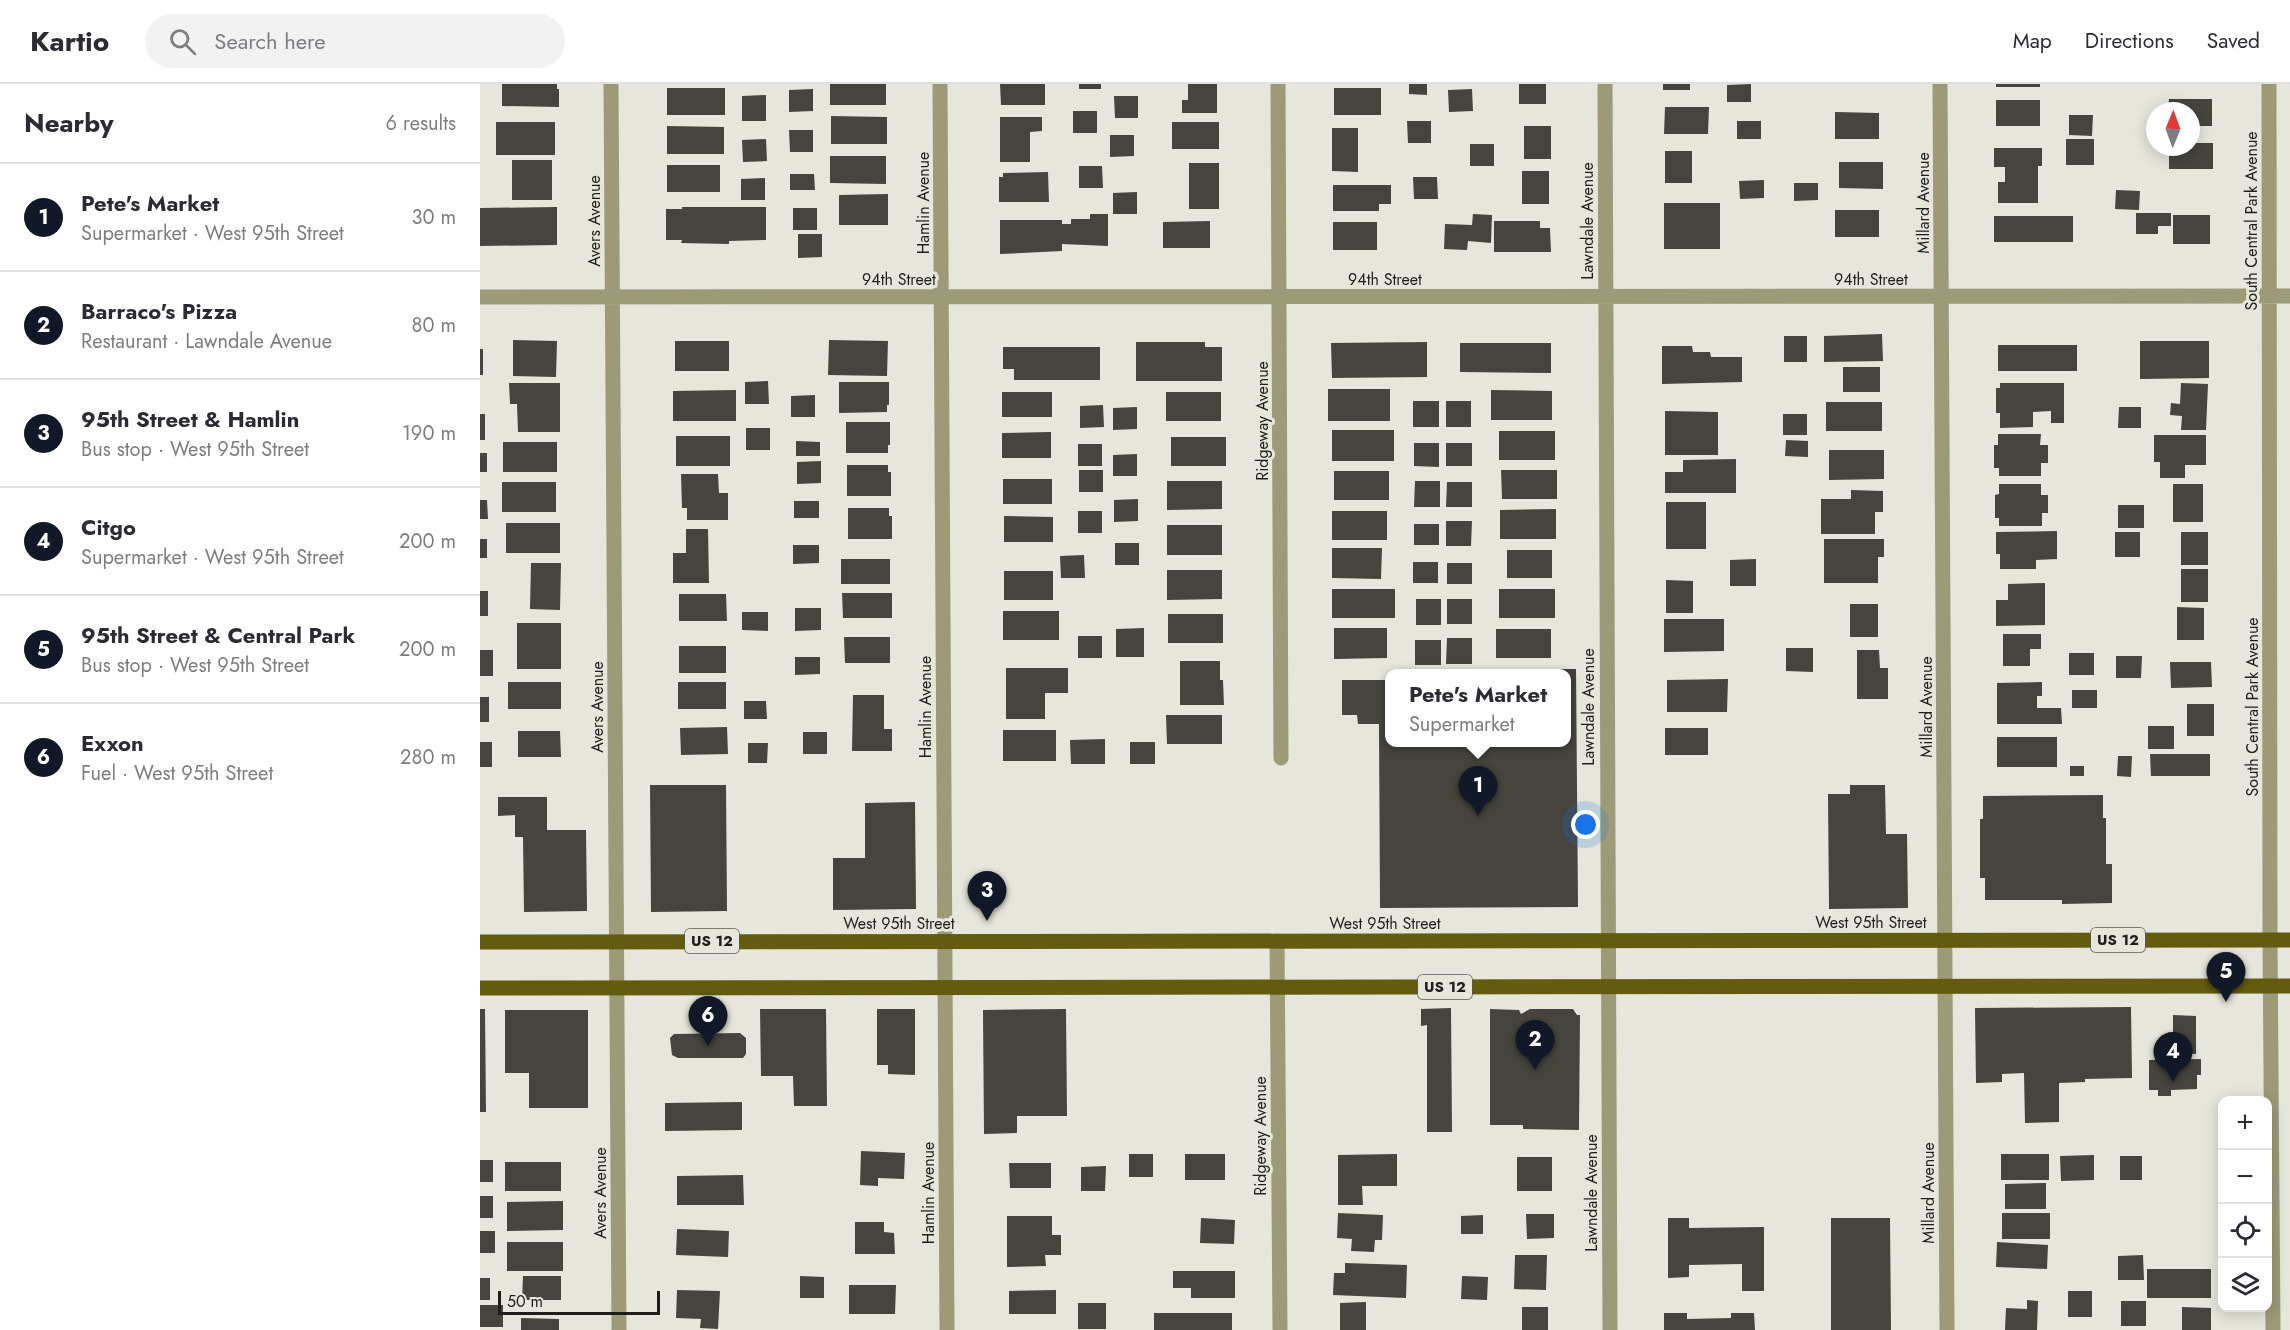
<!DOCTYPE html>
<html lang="en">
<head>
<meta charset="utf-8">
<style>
  :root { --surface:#fff; --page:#f2f2f3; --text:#2b2b33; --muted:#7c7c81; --line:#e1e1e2; --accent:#111827 }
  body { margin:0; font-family:Jost,sans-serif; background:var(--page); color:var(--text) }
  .controls { position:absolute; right:18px; bottom:18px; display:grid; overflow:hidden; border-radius:12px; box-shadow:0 3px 15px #0003 }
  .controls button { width:54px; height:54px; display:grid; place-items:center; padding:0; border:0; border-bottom:2px solid var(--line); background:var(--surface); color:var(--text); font:30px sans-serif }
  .compass { position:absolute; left:1666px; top:18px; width:54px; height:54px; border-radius:50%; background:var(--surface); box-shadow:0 3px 15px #0003; rotate:1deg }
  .scale { position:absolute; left:18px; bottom:15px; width:162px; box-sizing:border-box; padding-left:6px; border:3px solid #1f1e1b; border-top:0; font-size:16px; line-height:21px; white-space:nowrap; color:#1f1e1b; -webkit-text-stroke:4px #e7e6dc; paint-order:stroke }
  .you { position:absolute; left:1106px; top:741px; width:21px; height:21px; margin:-15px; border:4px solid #fff; border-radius:50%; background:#1a73e8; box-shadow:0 0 0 9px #1a73e833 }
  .badge { display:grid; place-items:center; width:39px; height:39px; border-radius:50%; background:var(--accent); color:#fff; font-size:20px; font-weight:700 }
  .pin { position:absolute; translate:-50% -50px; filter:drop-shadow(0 2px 3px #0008) }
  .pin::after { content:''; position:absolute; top:32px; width:21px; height:18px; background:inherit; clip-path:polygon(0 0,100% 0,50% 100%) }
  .popup { position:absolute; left:905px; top:585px; width:186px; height:78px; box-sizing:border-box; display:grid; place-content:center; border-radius:12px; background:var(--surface); filter:drop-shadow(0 2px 4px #0005); font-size:20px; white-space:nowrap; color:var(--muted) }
  .popup b { font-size:22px; color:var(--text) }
  .popup::after { content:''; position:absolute; left:50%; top:100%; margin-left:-12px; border:12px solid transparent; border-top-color:var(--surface) }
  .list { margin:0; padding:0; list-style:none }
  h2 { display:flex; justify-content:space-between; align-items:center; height:78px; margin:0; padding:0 24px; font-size:26px }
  h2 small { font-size:20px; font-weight:400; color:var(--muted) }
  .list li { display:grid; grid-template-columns:39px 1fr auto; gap:18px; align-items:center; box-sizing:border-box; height:108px; padding:0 24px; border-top:2px solid var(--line) }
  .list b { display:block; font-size:22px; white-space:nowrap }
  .list p { margin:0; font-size:20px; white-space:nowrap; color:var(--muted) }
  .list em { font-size:20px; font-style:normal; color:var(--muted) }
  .icon { flex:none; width:33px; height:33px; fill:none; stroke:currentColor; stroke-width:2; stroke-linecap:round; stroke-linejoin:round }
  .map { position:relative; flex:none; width:1810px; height:1246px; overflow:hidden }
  header { display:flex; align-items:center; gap:36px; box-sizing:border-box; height:84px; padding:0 30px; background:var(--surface); border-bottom:2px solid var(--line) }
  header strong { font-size:28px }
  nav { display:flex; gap:33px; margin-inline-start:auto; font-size:21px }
  .search { width:420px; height:54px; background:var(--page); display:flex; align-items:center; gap:15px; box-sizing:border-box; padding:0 21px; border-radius:33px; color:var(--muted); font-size:22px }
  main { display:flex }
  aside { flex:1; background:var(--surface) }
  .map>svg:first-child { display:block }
  .building { fill:#45443d }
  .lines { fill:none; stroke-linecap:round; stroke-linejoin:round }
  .minor { stroke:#9d9a77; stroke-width:15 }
  .major { stroke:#635b0e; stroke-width:15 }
  .labels { text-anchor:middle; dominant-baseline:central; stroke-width:6; stroke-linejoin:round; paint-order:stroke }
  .shield { fill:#e7e6dc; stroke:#5b5a55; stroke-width:1.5 }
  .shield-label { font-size:15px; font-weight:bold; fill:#1f1e1b }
  .street-label { font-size:16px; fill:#1f1e1b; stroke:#e7e6dc }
</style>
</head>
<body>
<header>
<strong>Kartio</strong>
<div class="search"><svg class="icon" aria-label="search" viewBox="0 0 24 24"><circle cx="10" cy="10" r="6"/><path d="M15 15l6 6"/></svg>Search here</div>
<nav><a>Map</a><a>Directions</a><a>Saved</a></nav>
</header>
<main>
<aside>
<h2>Nearby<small>6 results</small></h2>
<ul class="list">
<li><span class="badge">1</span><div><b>Pete's Market</b><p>Supermarket · West 95th Street</p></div><em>30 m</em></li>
<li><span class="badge">2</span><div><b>Barraco's Pizza</b><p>Restaurant · Lawndale Avenue</p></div><em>80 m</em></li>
<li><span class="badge">3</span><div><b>95th Street &amp; Hamlin</b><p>Bus stop · West 95th Street</p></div><em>190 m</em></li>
<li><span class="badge">4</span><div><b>Citgo</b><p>Supermarket · West 95th Street</p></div><em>200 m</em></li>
<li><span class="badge">5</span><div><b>95th Street &amp; Central Park</b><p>Bus stop · West 95th Street</p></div><em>200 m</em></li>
<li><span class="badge">6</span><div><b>Exxon</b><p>Fuel · West 95th Street</p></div><em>280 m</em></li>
</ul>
</aside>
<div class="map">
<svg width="1810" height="1246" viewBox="0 0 1810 1246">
  <rect width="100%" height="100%" fill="#e7e6dc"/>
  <path class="building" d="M22,0H77V5H79V23L22,22Z
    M350,0H406V21H350Z
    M520,0H565V21H521Z
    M599,0H621V5H599Z
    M708,0H737V29H702V16H708Z
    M929,0H947V11L929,10Z
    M1039,0H1066V20H1039Z
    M1183,0H1210V6H1183Z
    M1271,0V18H1247V1Z
    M1516,0H1560V3H1516Z
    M187,4H245V31H187Z
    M854,4H901V31H854Z
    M333,5V27L309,28V6Z
    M992,5L993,27L969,28L968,6Z
    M286,11V37H262V12Z
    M634,12H658V34H635Z
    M1689,15H1732V42H1711V27H1688Z
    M1516,16H1560V42H1516Z
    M1185,23H1229L1228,50H1184Z
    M593,27H617V49H593Z
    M1355,28L1399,29V55H1355Z
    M1589,31H1613L1612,52L1589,51Z
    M351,32L407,33V60H351Z
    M520,33H562V47L550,48V78H520Z
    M927,37H951V59H928Z
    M1257,37H1281V55H1257Z
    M16,38H75V71H16Z
    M692,38H739V65H692Z
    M187,42L244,43V70H187Z
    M1044,42H1071V75H1044Z
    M852,44H878V88L852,87Z
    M309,46H333V68H310Z
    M630,51H654V72L630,73Z
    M286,55L287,77L263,78L262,56Z
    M1586,55H1614V81H1586Z
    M1711,59H1733V85H1689V63H1711Z
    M990,60H1014V82H990Z
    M1514,64H1562V82H1558V119H1518V98H1525V83H1514Z
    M1185,67H1212V99H1185Z
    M350,72H406V100L350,99Z
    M32,76H72V116H32Z
    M1359,78H1403V105L1359,104Z
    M709,79H739V125H709Z
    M187,81H240V108H187Z
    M599,82H622L623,104H599Z
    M1042,87H1069V120H1042Z
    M568,88L569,118H519V93H523V89Z
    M310,90H334L335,106H310Z
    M933,93H957L958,115H934Z
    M285,94V116H261V95Z
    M1284,96V114L1260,115L1259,97Z
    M1314,99H1338V116L1314,117Z
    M853,101H911V120H899V127H853Z
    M1636,106L1660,107L1659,126L1635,125Z
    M657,108V130H633V109Z
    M408,110V141H359V111Z
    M1184,119H1240V165H1184Z
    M77,123V161L0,162V124Z
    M202,123H286V156L249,157V160L201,159L202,156H186V125H202Z
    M313,124H337V146H313Z
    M1355,126H1399V153H1355Z
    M1656,129H1691V142H1678V150H1656Z
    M610,130H628V162L582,160V167L520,170V136H582V140H591V135H610Z
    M993,130L1012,131L1011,159L988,157L987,166L964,165L965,140L992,141Z
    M1693,131H1730V160H1693Z
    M1514,132H1593V158H1514Z
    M730,137V164H683V138Z
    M1014,137H1060V144H1070L1071,168H1014Z
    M853,138H897V166H853Z
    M318,150H342V173L318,174Z
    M1402,250L1403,277L1344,278V252Z
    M1304,252H1327V278H1304Z
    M33,256L77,257L76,293L33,292Z
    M349,256L408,257L407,292L348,291Z
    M195,257H249V287H195Z
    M1660,257H1729V294L1660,295Z
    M656,258H725V263H742V297H656Z
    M947,258V293L852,294L851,259Z
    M980,259H1071V289L980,288Z
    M1518,261H1597V287H1518Z
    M1182,262H1212L1213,268H1230L1231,273H1262V298L1182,300Z
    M523,263H620V296H534V285H523Z
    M0,265H3V291H0Z
    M1363,283H1400V308H1363Z
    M288,297L289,320H265V298Z
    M359,298H409V321H407V328L359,329Z
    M29,299H80V348H38L37,320H30Z
    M1520,299H1584V339H1571V327L1553,328V343L1520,344V329H1516V304H1520Z
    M1701,299L1728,300L1726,346H1701L1702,332L1690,331L1691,319L1700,320Z
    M848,305H910V337H848Z
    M256,306V337H193V307Z
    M1011,306L1072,307V336H1011Z
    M522,308H572V333H522Z
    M686,308H741V337H686Z
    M335,311V333H311V312Z
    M933,317H959V343H933Z
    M966,317H991V343H966Z
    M1346,318H1402V347H1346Z
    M623,321L624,343L600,344V322Z
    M657,323V345L633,346V324Z
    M1639,323H1661V344H1638Z
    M1185,327L1238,328V371H1185Z
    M0,330H5V356H0Z
    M1303,330H1327V351H1303Z
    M366,338H410V361H408V369H366Z
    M266,344H290V366H266Z
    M852,346H914V377H852Z
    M1019,347H1075V376H1019Z
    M571,348V374H522V349Z
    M1518,350H1561L1560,361H1568V379H1561V392H1519V384H1514V361H1518Z
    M1674,351H1726V381H1705V394H1680V378H1674Z
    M196,352H250V382H196Z
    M691,353H746V382H691Z
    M1306,356L1328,357V373L1305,372Z
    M316,357L340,358V372H316Z
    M23,358H77V388H23Z
    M934,359H959V383L934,382Z
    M966,359H992V382H966Z
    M598,360H622V382H598Z
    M1349,366H1404V395L1349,396Z
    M0,369H7V388H0Z
    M657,370V392H633V371Z
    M1256,375V409H1185V388H1203V376Z
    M341,377V399L317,400V378Z
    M367,381H408V388H411V412H367Z
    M599,386H623V408H599Z
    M1021,386H1077V415H1022Z
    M854,387H909V416H854Z
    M201,390H238L239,409H248V436H207V424H202Z
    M523,395H572V420H523Z
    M687,397H742V425L687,426Z
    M935,397H960V423H934Z
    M22,398H76V428H22Z
    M967,398H992V423H966Z
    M1519,400H1561V411H1568V429H1562V442H1519V434H1515V411L1519,410Z
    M1693,400H1723V438H1693Z
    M1371,406L1403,407V428H1395V450H1341V415H1371Z
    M658,415V437L634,438V416Z
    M0,416H7L8,435H0Z
    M314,417H339V434H314Z
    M1186,418H1226V465H1186Z
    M1638,421H1664V444H1638Z
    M368,424H409V432H412V455H368Z
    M1076,425V455H1020V426Z
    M598,427H622V449H598Z
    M852,427H907V456H852Z
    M524,432L573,433V458H524Z
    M966,437H992L991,462H966Z
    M26,439H80V469H26Z
    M934,440H959V461H934Z
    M687,441H742V471H687Z
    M206,445H228L229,499H193V469H206Z
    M1577,447V475L1556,476V485H1520V470H1516V448Z
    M1635,448H1660V473H1635Z
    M1701,448H1728V481H1701Z
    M0,455H7V474H0Z
    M1344,455H1404V473H1398V499H1344Z
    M635,459H659V481H635Z
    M313,461H339V479L313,480Z
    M852,464H902L901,495L852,494Z
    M1027,466H1072V494H1027Z
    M604,471L605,494H581L580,472Z
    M361,475H410V500H361Z
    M1276,475V502H1250V476Z
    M933,478H958V499H933Z
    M51,479H81L80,526L50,525Z
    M967,479H992V500H967Z
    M1701,485H1728V518H1701Z
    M687,486H742V515L687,516Z
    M524,487H573V516H524Z
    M1186,496L1213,497V529H1186Z
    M1565,499V541L1516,542V516H1528V500Z
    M852,505H915V534H852Z
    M1019,505H1075V534H1019Z
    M0,507H8V532H0Z
    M362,509H412V534H363Z
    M199,510H246L247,537H199Z
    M936,515H961V541H936Z
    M967,515H992V540H967Z
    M1370,520H1398V553H1370Z
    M1697,523L1724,524V556H1697Z
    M315,524H341V546L315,547Z
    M523,527H579V556H523Z
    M262,528H288V547L262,546Z
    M688,530H743V559H688Z
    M1184,535H1244V567L1184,568Z
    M37,539H81V585H37Z
    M664,544V573H636V545Z
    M854,544H907V574L854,575Z
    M1016,545H1071V574H1016Z
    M1523,550H1561V565H1550V582H1523Z
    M598,552H622V574H598Z
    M364,553H410V579H365Z
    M967,554H992V580H966Z
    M935,556H961V581H935Z
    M199,562H246V589H199Z
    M1306,564H1333V588L1306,587Z
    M0,566H13V592H0Z
    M1377,566H1399L1400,584H1408V615H1377Z
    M1589,569H1614V591H1589Z
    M1636,572H1662L1661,594H1636Z
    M315,573H340V590L315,591Z
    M700,577H740V596H743L744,621H700Z
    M1690,578H1731L1732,603L1691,604Z
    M526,584H588V609H565V635H526Z
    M1027,585H1096L1098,823L900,824L899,640H878L877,631H862V596H910V658H1086V590H1027Z
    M1248,595L1247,628H1187V596Z
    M28,598H81V625H28Z
    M198,598H246V625H198Z
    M1562,598V612H1557V624H1581L1582,640H1517V599Z
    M1592,606H1617V624H1592Z
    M373,611H404V645H412V667H372Z
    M0,613H9V638H0Z
    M264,617H286L287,635H264Z
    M1707,620H1734V652H1707Z
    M686,631H742V660H687Z
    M1668,642H1694V665H1668Z
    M247,643L248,670L201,671L200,644Z
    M1185,644H1228V671H1185Z
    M523,646H576V677H523Z
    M38,647H80L81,673H38Z
    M323,648H347V670H323Z
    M1517,653H1577V683H1517Z
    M625,655V680H591L590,656Z
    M0,658H12V683H0Z
    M650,658H675V680H650Z
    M268,659H288L287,679H268Z
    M1670,670H1730V692H1671Z
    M1638,672H1652L1651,693L1637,692Z
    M1590,682H1604V692H1590Z
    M170,701H246L247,827L171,828Z
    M1370,701H1405L1406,750H1427L1428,824L1349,825L1348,710H1370Z
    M1623,711V734H1626V780H1632V819L1582,820V816H1505V794H1500V735H1503V712Z
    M18,713H67V746H106L107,827L44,828L43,753H35V731L18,732Z
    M435,718L436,825L353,826V774H385V719Z
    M1651,923L1652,994L1605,995V998L1579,999V1038L1545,1039L1544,989L1522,990V998L1496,999L1495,924Z
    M971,924L972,1048H947V941L941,942V925Z
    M0,925H5L6,1028H0Z
    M280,925H346L347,1022H314L313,992H281Z
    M397,925H435V991L408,990V981H397Z
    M586,925L587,1032H537V1049L504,1050L503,926Z
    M1010,925L1039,926L1041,930L1050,925H1093L1097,931H1100L1099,1046L1043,1045V1041H1010Z
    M25,926H108V1024H49V989H25Z
    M1693,931L1716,932V970L1693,969Z
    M260,949L266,954V970L263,974H198L192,971L190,954L194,950Z
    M1721,975V991H1717V1005L1691,1006V1012H1678V1006H1669V976Z
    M262,1018V1046L185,1047V1019Z
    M381,1067L425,1069L424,1095L398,1094V1102L380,1101Z
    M649,1070H673V1093H649Z
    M705,1070H745V1096H705Z
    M917,1070V1102H882L883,1121H858V1071Z
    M1521,1070H1569V1096H1521Z
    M1614,1071V1096L1581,1097L1580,1072Z
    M1640,1072H1662V1096H1640Z
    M1037,1073H1072V1107H1037Z
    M0,1076H13V1098H0Z
    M25,1078H81V1107H25Z
    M529,1079H571V1104H530Z
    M626,1082L625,1107H601V1083Z
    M263,1091L264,1121H197V1092Z
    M1566,1099V1125H1525V1100Z
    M0,1112H13V1134H0Z
    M83,1117V1146L27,1147V1118Z
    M858,1129L903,1131L902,1156H895L894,1168L871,1167L872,1155L857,1154Z
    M1522,1129H1570V1155H1522Z
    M1046,1130H1074V1154L1047,1155Z
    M1003,1131V1150H981V1132Z
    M527,1132H572V1151H581V1171H565L566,1182L527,1183Z
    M721,1134L755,1136L754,1160L720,1159Z
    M1188,1134H1209V1144L1284,1143V1207H1262V1180L1209,1181V1193L1188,1194Z
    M1351,1134H1410L1411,1246H1351Z
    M375,1138H404V1148L414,1149L415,1170H375Z
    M197,1145L249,1147L248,1173L196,1171Z
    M0,1147H15V1169H0Z
    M27,1158H83V1187H27Z
    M1517,1158L1568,1161L1567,1185L1516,1183Z
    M1035,1171H1067L1066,1206L1034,1205Z
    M1663,1171L1664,1196H1638V1172Z
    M865,1179L927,1181L926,1214L853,1211L854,1189H865Z
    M1667,1185H1731V1214H1667Z
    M693,1187H755V1214H711V1204H693Z
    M43,1192H81V1216H42Z
    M320,1192L344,1193V1214H320Z
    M982,1192L1008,1193L1007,1216L981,1215Z
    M0,1194H10V1216H0Z
    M369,1201H416L415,1230H369Z
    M197,1206L240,1207L238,1245L220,1244L221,1235L196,1234Z
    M576,1206V1230H529V1207Z
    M1588,1207H1612V1233H1588Z
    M1547,1216L1558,1217L1557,1246H1525L1526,1224L1547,1225Z
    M1641,1217H1666V1242H1641Z
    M886,1218V1246H860V1219Z
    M598,1219H626V1245H598Z
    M0,1221H23V1243H0Z
    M1042,1223H1068V1246H1042Z
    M1702,1223L1731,1224V1246H1702Z
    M674,1229H752V1246H674Z
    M1184,1229H1207V1235L1251,1234V1229H1274L1275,1246H1184Z
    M41,1234L79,1235V1246H41Z"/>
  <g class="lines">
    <path class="minor" d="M131,0L139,1246
      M460,0L467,1246
      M798,0L801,674
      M1125,0L1130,1246
      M1460,0L1467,1246
      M1789,0L1790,856L1793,1246
      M0,213L1810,212
      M797,857L800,1246"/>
    <path class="major" d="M0,858L1810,856
      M0,904L1810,902"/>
  </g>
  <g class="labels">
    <g class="shield">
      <rect x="1611" y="844" width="54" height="24" rx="4.5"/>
      <rect x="205" y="845" width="54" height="24" rx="4.5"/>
      <rect x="938" y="891" width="54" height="24" rx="4.5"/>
    </g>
    <g class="shield-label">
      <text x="1638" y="856">US 12</text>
      <text x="232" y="857">US 12</text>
      <text x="965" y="903">US 12</text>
    </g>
    <g class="street-label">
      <text transform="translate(443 119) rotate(-90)">Hamlin Avenue</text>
      <text transform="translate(1443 119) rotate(-90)">Millard Avenue</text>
      <text transform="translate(114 137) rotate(-90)">Avers Avenue</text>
      <text transform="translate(1107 137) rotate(-90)">Lawndale Avenue</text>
      <text transform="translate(1771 137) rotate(-90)">South Central Park Avenue</text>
      <text x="419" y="195">94th Street</text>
      <text x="905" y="195">94th Street</text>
      <text x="1391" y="195">94th Street</text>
      <text transform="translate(782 337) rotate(-90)">Ridgeway Avenue</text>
      <text transform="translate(117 623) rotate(-90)">Avers Avenue</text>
      <text transform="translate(445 623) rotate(-90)">Hamlin Avenue</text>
      <text transform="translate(1108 623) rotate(-90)">Lawndale Avenue</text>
      <text transform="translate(1446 623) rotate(-90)">Millard Avenue</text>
      <text transform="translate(1772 623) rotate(-90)">South Central Park Avenue</text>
      <text x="1391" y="838">West 95th Street</text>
      <text x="419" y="839">West 95th Street</text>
      <text x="905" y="839">West 95th Street</text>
      <text transform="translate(780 1052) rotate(-90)">Ridgeway Avenue</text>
      <text transform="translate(120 1109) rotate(-90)">Avers Avenue</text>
      <text transform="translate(448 1109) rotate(-90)">Hamlin Avenue</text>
      <text transform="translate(1111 1109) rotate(-90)">Lawndale Avenue</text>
      <text transform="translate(1448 1109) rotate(-90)">Millard Avenue</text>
    </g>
  </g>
</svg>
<div class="controls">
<button>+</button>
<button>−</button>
<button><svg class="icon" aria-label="locate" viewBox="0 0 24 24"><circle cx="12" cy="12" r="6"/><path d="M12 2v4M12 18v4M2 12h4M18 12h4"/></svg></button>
<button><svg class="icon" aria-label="layers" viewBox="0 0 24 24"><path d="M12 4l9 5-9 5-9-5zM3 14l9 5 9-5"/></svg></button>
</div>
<svg class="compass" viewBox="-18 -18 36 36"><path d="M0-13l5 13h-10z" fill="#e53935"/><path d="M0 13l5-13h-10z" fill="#7c7c81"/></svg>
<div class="scale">50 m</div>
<div class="you"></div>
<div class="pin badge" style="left:998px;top:732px">1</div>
<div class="popup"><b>Pete's Market</b>Supermarket</div>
<div class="pin badge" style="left:1055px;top:986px">2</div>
<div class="pin badge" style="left:507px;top:837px">3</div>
<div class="pin badge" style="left:1693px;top:998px">4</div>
<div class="pin badge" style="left:1746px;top:918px">5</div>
<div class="pin badge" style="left:228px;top:962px">6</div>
</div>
</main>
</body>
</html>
